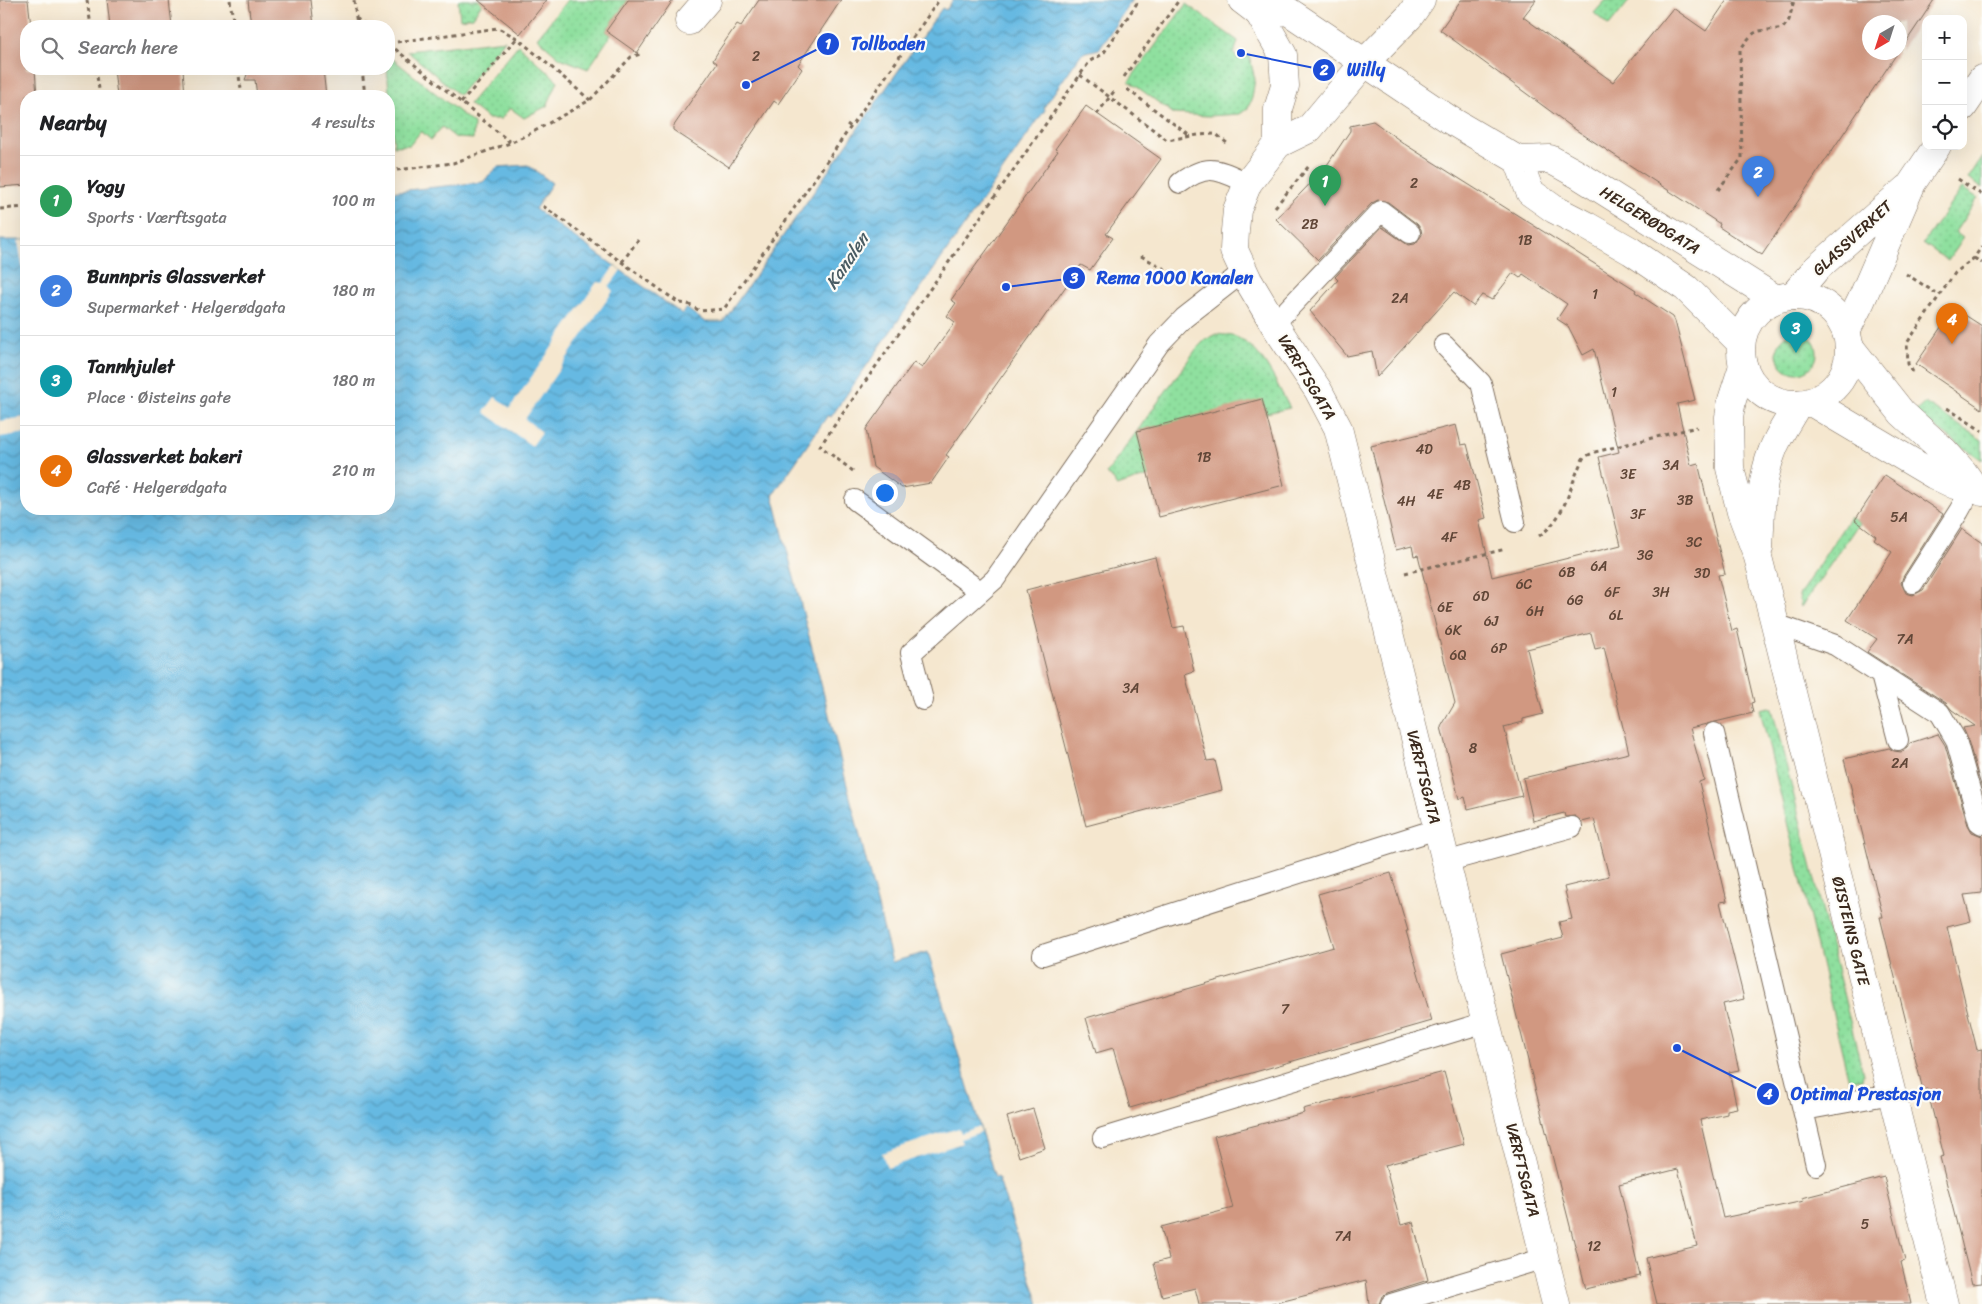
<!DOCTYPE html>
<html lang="en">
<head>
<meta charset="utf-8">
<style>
  :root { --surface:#fff; --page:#f6f6f6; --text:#202124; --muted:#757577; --line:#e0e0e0; --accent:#c8321e }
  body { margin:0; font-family:Sriracha,sans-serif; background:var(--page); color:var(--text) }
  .controls { position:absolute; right:15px; top:15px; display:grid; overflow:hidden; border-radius:10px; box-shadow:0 5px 20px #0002 }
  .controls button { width:45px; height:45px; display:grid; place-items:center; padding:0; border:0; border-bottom:1px solid var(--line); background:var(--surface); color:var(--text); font:25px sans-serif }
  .compass { position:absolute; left:1862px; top:15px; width:45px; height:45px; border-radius:50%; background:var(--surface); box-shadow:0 5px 20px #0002; rotate:219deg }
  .you { position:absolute; left:884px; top:492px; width:18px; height:18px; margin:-12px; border:4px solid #fff; border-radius:50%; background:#1a73e8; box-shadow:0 0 0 8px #1a73e833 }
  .badge { display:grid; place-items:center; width:32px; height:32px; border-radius:50%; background:var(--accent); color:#fff; font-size:16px; font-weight:700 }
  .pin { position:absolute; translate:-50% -41px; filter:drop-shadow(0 1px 2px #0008) }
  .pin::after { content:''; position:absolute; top:26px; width:18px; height:15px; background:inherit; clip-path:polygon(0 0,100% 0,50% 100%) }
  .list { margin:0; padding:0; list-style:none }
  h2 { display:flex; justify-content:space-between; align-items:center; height:65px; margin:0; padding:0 20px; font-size:21px }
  h2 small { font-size:16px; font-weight:400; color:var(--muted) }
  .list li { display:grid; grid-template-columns:32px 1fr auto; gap:15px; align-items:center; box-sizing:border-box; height:90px; padding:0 20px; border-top:1px solid var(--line) }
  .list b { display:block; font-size:19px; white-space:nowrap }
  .list p { margin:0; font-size:16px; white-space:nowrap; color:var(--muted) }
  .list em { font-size:16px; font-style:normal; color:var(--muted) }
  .icon { flex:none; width:28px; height:28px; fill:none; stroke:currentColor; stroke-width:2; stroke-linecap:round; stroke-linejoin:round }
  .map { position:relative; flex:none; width:1982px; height:1304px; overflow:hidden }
  .search { position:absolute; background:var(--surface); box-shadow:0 5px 20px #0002; left:20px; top:20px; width:375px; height:55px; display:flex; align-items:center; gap:12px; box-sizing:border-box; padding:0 18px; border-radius:20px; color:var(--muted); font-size:19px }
  .panel { position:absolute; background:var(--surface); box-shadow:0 5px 20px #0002; left:20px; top:90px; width:375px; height:425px; border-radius:20px }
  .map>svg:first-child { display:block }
  .grass { fill:url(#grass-dots); stroke:#65855e }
  .water { fill:url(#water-waves); stroke:#507280 }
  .pier { fill:#f5e7cf }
  .building { fill:#d19881 }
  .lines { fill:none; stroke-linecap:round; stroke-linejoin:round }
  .service-casing { stroke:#7c6c5c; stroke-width:22 }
  .minor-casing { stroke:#7c6c5c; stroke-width:29 }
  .tertiary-casing { stroke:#7c6c5c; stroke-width:29 }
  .primary-casing { stroke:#7c6c5c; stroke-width:29 }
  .path { stroke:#7c6c5c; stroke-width:3; stroke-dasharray:4 4; stroke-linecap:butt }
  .service { stroke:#fff; stroke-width:20 }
  .minor { stroke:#fff; stroke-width:28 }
  .tertiary { stroke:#fff; stroke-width:28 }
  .primary { stroke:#fff; stroke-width:28 }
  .path-bridge { stroke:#7c6c5c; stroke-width:3; stroke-dasharray:4 4; stroke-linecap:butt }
  .labels { text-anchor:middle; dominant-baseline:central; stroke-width:4.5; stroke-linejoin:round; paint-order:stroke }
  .number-label { font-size:14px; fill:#604637 }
  .street-label { font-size:16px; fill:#3b2a1e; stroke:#fdfcf7 }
  .water-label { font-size:18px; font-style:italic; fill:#4a5c63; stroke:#fdfcf7 }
  .leader { fill:none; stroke:#1d4ed8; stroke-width:2 }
  .callout-dot { fill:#1d4ed8; stroke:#fdfcf7; stroke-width:2 }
  .mark-label { font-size:15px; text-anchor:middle; font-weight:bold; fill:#fff }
  .callout-label { font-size:18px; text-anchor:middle; font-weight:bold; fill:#1d4ed8; stroke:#fdfcf7; stroke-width:4.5; stroke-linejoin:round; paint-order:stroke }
</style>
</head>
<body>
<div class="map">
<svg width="1982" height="1304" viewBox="0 0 1982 1304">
  <defs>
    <pattern id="grass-dots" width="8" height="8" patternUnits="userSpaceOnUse" patternTransform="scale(1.25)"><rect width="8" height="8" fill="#8fe09f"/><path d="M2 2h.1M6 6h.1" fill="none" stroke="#7cc088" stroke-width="1.8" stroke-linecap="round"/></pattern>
    <pattern id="water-waves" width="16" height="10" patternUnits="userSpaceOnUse" patternTransform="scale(1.25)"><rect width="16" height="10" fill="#66b9e2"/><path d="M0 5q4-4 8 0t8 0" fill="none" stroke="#5597b7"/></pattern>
  </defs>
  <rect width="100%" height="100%" fill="#fdfcf7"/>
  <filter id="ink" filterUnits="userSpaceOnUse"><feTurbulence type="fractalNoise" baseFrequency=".02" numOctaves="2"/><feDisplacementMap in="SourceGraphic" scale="10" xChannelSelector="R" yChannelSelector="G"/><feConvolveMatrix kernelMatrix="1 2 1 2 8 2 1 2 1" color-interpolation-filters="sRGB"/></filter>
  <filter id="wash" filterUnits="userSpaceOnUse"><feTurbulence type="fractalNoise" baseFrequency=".0096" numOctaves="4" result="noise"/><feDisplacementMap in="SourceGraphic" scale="20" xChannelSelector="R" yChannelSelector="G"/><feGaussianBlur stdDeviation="1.12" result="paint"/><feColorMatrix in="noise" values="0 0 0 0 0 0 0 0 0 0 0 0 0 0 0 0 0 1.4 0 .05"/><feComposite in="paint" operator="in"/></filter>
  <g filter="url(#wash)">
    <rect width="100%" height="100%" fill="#f5e7cf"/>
    <path class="grass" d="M458,0H484L473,17L460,19Z
      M567,0H628L606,31L611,35L588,69L560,58L537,38Z
      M1606,0H1630L1609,26L1594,13Z
      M1186,4L1238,41L1234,54L1238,59L1249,55L1255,79L1252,98L1248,108L1240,114L1209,116L1174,114L1129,81Z
      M505,40L459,95L407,51Z
      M518,45L558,81L547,106L524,118L510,108L501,119H488L469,104Z
      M389,56L474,124L473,139L456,138L442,127L431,140L421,131L410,145L394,146L387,69H389Z
      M1982,157V188L1968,179Z
      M1962,188L1978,198L1955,232L1963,238L1948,261L1923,243Z
      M1777 353a20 20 0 1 1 40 0a20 20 0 1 1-40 0Z
      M1217,334C1223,335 1230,335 1236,337C1263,348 1276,384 1290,408L1266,413L1262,400L1137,431L1149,476L1116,486L1114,480L1106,474L1197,348L1205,340Z
      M1925,403L1982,440V460L1914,413Z
      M1850,517L1859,523L1801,607L1799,595Z
      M1769,707L1772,709L1777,728L1863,1073L1862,1079L1849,1081L1760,709Z"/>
    <path class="water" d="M953,0H1132L1099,49L1082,53L1044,107L1045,110L831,417L828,415L773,495L892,962L928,952L995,1178L998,1177L1039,1304H0V240H26V509H389V192L483,182L497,167L528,165L552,183L535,209L682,314L686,308L705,322H723L942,8L946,10Z"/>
    <path class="pier" d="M26,240V286L18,241Z
      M614,266L621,270L609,287L613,291L525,419L542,432L532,446L484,412L495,397L510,408L597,282L603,283Z
      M26,417V433L0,437V421Z
      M979,1126L981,1132L960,1139L962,1143L887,1168L882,1153L959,1128L961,1133Z"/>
    <g id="blocks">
      <path class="building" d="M0,0H28L31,26H26V69H35L37,96H26V185L0,187Z
        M107,0H169L172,26H110Z
        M248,0H311L314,26H251Z
        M478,0H547L520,34Z
        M628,0H673L637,53L606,31Z
        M759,0H841L798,65L802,69L778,104L774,101L729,167L673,130V127L717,63L713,60L719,50L737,24L741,26Z
        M1461,0H1536L1523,17L1613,82L1673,8L1706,31L1727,0H1934L1900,51V22H1870V52H1898L1762,255L1719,227L1720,224L1576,130L1440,30Z
        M114,69H183L185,96H117Z
        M249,69H323L326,96H257L255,80H245Z
        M1086,106L1161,159L1106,234L1113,238L1090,270L1081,265L946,455L949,457L931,483L902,488L873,467L866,429L914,362L922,368L955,322L947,316L956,303L951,300L1058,151L1055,149Z
        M1373,121L1406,145L1636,290L1635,292L1673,317L1675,321L1695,400L1677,404L1691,465L1698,463L1725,574L1718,575L1732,631L1737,629L1754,702L1751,703L1753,713L1690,728L1704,780L1699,782L1727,901L1720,902L1744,999L1723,1004L1739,1070L1729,1072L1737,1108L1727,1110V1114L1700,1120L1723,1218L1804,1201L1802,1198L1884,1177L1905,1261L1901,1262L1911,1304H1657L1646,1258L1697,1246L1678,1169L1619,1184L1640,1276L1586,1289L1501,954L1563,938L1559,922L1572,919L1564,887L1609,876L1594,819L1582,822L1575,816L1565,817L1564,813L1533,821L1523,778L1629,753L1604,647L1595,649L1591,633L1527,649L1543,714L1523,719V722L1504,727L1522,796L1468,809L1465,797L1459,799L1441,727L1455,703L1418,555L1414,556L1412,546L1396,550L1371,446L1456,425L1461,445L1467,444L1486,518L1479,520L1492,577L1621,545L1599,457L1619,452L1594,349L1583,355L1568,326L1557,319L1567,304L1523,274L1520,278L1513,273L1492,300L1482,295L1473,306L1454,292L1377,377L1372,351L1347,356L1310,311L1338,280L1335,277L1382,227L1408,245L1415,244L1422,235L1421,229L1417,224L1388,202L1378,200L1372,203L1318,260L1276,219L1325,168L1350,131V126Z
        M1954,308L1982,326V409L1916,364Z
        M1262,399L1284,485L1159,517L1137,431Z
        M1885,475L1943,514L1903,577L1901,583L1906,593L1913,595L1923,590L1962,529L1982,543V789L1967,737L1963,728L1975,726L1952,710L1946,703L1867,652L1877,639L1847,620L1892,552L1874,539L1876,536L1855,520Z
        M1155,557L1173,628L1184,626L1194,671L1185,674L1207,761L1215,760L1222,790L1086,826L1026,590Z
        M1938,734L1945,745L1968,825L1972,832L1982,836V893L1964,895L1971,921L1947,927L1977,1050L1982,1049V1283L1972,1284L1940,1157L1944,1156L1927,1089L1923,1090L1880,917H1883L1844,759L1889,748L1894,751L1901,752L1907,748L1910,743Z
        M1391,873L1408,931H1406L1432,1021L1130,1108L1113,1048L1096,1053L1086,1018L1334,947L1318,894Z
        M1444,1072L1464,1144L1385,1165L1401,1225L1413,1222L1428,1280L1387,1293L1382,1296L1379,1304H1369L1366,1280L1272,1304H1199L1195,1288L1162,1296L1154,1263L1169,1259L1161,1227L1233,1208L1214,1136L1304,1113L1303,1109Z
        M1033,1109L1045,1148L1019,1157L1007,1117Z"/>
    </g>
  </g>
  <g filter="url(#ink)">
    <use href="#blocks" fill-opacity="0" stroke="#7c6c5c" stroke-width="1"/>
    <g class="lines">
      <defs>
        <path id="service" d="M1180,183C1209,162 1218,170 1248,183
          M1274,324L1381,211L1410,233
          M1444,345L1481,383L1515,522
          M855,500L980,591
          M1913,583L1959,511L1973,486
          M1775,624L1835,645L1940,713L1956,740L1979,822L1982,824
          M1881,675L1898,740
          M923,700L911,653L995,579L1159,344L1184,318L1243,272
          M1714,733L1816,1165
          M1445,862L1572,827
          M1043,955L1437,829
          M1804,1110L1892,1094
          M1103,1138L1486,1022
          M1391,1304L1545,1258"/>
        <path id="minor" d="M1259,13L1283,55L1285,86L1278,109V144
          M689,21L707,0
          M1365,62L1309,129L1278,144L1248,183L1237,210L1235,231L1234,250L1248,280L1274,324L1318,390L1338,428L1556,1304
          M1963,107L1982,79
          M1793,296L1816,269L1906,189
          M1846,331L1861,301L1912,183L1937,146
          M1743,366L1732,400L1729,417L1730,468L1741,512L1758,557L1775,624L1944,1304
          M1759,548C1761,516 1760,482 1772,452C1778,435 1789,420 1798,404"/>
        <path id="tertiary" d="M1365,62L1409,17L1421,0"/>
        <path id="primary" d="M1242,0L1259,13L1288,11L1450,120L1518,160L1550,159L1577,174L1776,299
          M1518,160L1530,192L1554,209L1587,226L1631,251L1686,288L1741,343
          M1741 350a54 54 0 1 1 108 0a54 54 0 1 1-108 0Z
          M1849,346L1902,413L1944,451L1963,472L1973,486L1982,492
          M1811,402L1934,475L1955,485L1973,486"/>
      </defs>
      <use href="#service" class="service-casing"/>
      <use href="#minor" class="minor-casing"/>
      <use href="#tertiary" class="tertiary-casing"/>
      <use href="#primary" class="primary-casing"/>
      <path class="path" d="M87,0L91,26
        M230,0L234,26
        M354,0L357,26
        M356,18L366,26
        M389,43L498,28L517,38L590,100
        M389,44L510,142
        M96,69L100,96
        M238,69L242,96
        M362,69L365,96
        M1080,75L1167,140L1198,135L1216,134L1228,144
        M1124,77L1179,0
        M1127,89L1190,136
        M461,103L517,38
        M847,124L851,127
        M389,171L453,163L510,143L533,132L590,100L631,57L640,54
        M1958,179L1982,195
        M1718,190L1742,158L1740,50C1757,25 1756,33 1783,28L1789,20L1794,0
        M543,206L679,303L688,304L700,311L724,309L939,0
        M1275,207L1309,166
        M0,209L26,207
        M1141,256L1185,280
        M1974,258L1982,263
        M622,262L638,240
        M1906,274L1939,295
        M1913,372L1908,364L1907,343L1955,273L1974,258L1982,246
        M1947,408L1982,431
        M853,471L820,446L1080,75L1090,61L1103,54L1139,0
        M1539,536C1568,516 1569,484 1584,457L1595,452L1697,427
        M1405,573L1506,549"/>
      <use href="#service" class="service"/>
      <use href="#minor" class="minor"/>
      <use href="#tertiary" class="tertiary"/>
      <use href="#primary" class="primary"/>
      <path class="path-bridge" d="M1097,114L1115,90"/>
    </g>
  </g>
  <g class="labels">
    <g class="number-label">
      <text x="756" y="56">2</text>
      <text x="1414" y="183">2</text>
      <text x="1310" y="224">2B</text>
      <text x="1525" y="240">1B</text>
      <text x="1595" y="294">1</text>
      <text x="1400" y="298">2A</text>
      <text x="1614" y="392">1</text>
      <text x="1424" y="449">4D</text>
      <text x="1204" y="457">1B</text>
      <text x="1671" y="465">3A</text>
      <text x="1628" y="474">3E</text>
      <text x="1462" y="485">4B</text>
      <text x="1435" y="494">4E</text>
      <text x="1685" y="500">3B</text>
      <text x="1406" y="501">4H</text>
      <text x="1638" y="514">3F</text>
      <text x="1899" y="517">5A</text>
      <text x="1449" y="537">4F</text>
      <text x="1694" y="542">3C</text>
      <text x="1645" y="555">3G</text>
      <text x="1599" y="566">6A</text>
      <text x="1567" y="572">6B</text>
      <text x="1702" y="573">3D</text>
      <text x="1524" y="584">6C</text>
      <text x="1612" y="592">6F</text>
      <text x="1661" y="592">3H</text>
      <text x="1481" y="596">6D</text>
      <text x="1575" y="600">6G</text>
      <text x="1445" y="607">6E</text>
      <text x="1535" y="611">6H</text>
      <text x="1616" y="615">6L</text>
      <text x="1491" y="621">6J</text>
      <text x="1453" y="630">6K</text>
      <text x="1905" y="639">7A</text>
      <text x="1499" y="648">6P</text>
      <text x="1458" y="655">6Q</text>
      <text x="1131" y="688">3A</text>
      <text x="1473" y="748">8</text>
      <text x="1900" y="763">2A</text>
      <text x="1285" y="1009">7</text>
      <text x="1865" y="1224">5</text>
      <text x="1343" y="1236">7A</text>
      <text x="1594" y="1246">12</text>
    </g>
    <g class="street-label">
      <text transform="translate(1650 220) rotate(32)">HELGERØDGATA</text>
      <text transform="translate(1852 238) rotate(-43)">GLASSVERKET</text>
      <text transform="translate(1307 377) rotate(59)">VÆRFTSGATA</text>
      <text transform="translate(1424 777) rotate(76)">VÆRFTSGATA</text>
      <text transform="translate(1851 931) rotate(76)">ØISTEINS GATE</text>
      <text transform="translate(1523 1170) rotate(76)">VÆRFTSGATA</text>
    </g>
    <g class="water-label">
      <text transform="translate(847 261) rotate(-56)">Kanalen</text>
    </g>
  </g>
  <path class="leader" d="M746 85L828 44M1241 53L1324 70M1006 287L1074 278M1677 1048L1768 1094"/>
  <g class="callout-dot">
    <circle cx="746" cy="85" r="5"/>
    <circle cx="1241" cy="53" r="5"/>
    <circle cx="1006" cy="287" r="5"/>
    <circle cx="1677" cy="1048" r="5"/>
    <circle cx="828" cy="44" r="12"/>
    <circle cx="1324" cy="70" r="12"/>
    <circle cx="1074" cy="278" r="12"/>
    <circle cx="1768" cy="1094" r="12"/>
  </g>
  <g class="mark-label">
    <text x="828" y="49">1</text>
    <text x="1324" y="75">2</text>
    <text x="1074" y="283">3</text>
    <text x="1768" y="1099">4</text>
  </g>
  <g class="callout-label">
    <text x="888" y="50">Tollboden</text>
    <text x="1366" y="76">Willy</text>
    <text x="1175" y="284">Rema 1000 Kanalen</text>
    <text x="1866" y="1100">Optimal Prestasjon</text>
  </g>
</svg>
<div class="controls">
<button>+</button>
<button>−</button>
<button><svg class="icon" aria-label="locate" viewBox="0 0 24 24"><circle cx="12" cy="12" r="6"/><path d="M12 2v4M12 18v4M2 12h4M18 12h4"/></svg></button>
</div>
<svg class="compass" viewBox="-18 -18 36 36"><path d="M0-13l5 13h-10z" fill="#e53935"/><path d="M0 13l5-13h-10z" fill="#757577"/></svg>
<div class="you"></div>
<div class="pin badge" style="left:1325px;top:206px;background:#2e9e5b">1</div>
<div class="pin badge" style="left:1758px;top:197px;background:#3f7fe0">2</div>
<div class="pin badge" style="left:1796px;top:353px;background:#0f9aa8">3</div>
<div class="pin badge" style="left:1952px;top:344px;background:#e8710a">4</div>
<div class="search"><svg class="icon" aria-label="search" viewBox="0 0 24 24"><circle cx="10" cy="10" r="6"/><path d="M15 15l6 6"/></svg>Search here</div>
<section class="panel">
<h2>Nearby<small>4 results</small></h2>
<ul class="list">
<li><span class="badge" style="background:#2e9e5b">1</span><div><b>Yogy</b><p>Sports · Værftsgata</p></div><em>100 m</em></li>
<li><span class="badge" style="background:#3f7fe0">2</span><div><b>Bunnpris Glassverket</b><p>Supermarket · Helgerødgata</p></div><em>180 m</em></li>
<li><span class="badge" style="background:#0f9aa8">3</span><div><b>Tannhjulet</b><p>Place · Øisteins gate</p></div><em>180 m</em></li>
<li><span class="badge" style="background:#e8710a">4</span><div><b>Glassverket bakeri</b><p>Café · Helgerødgata</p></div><em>210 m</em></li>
</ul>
</section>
</div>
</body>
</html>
